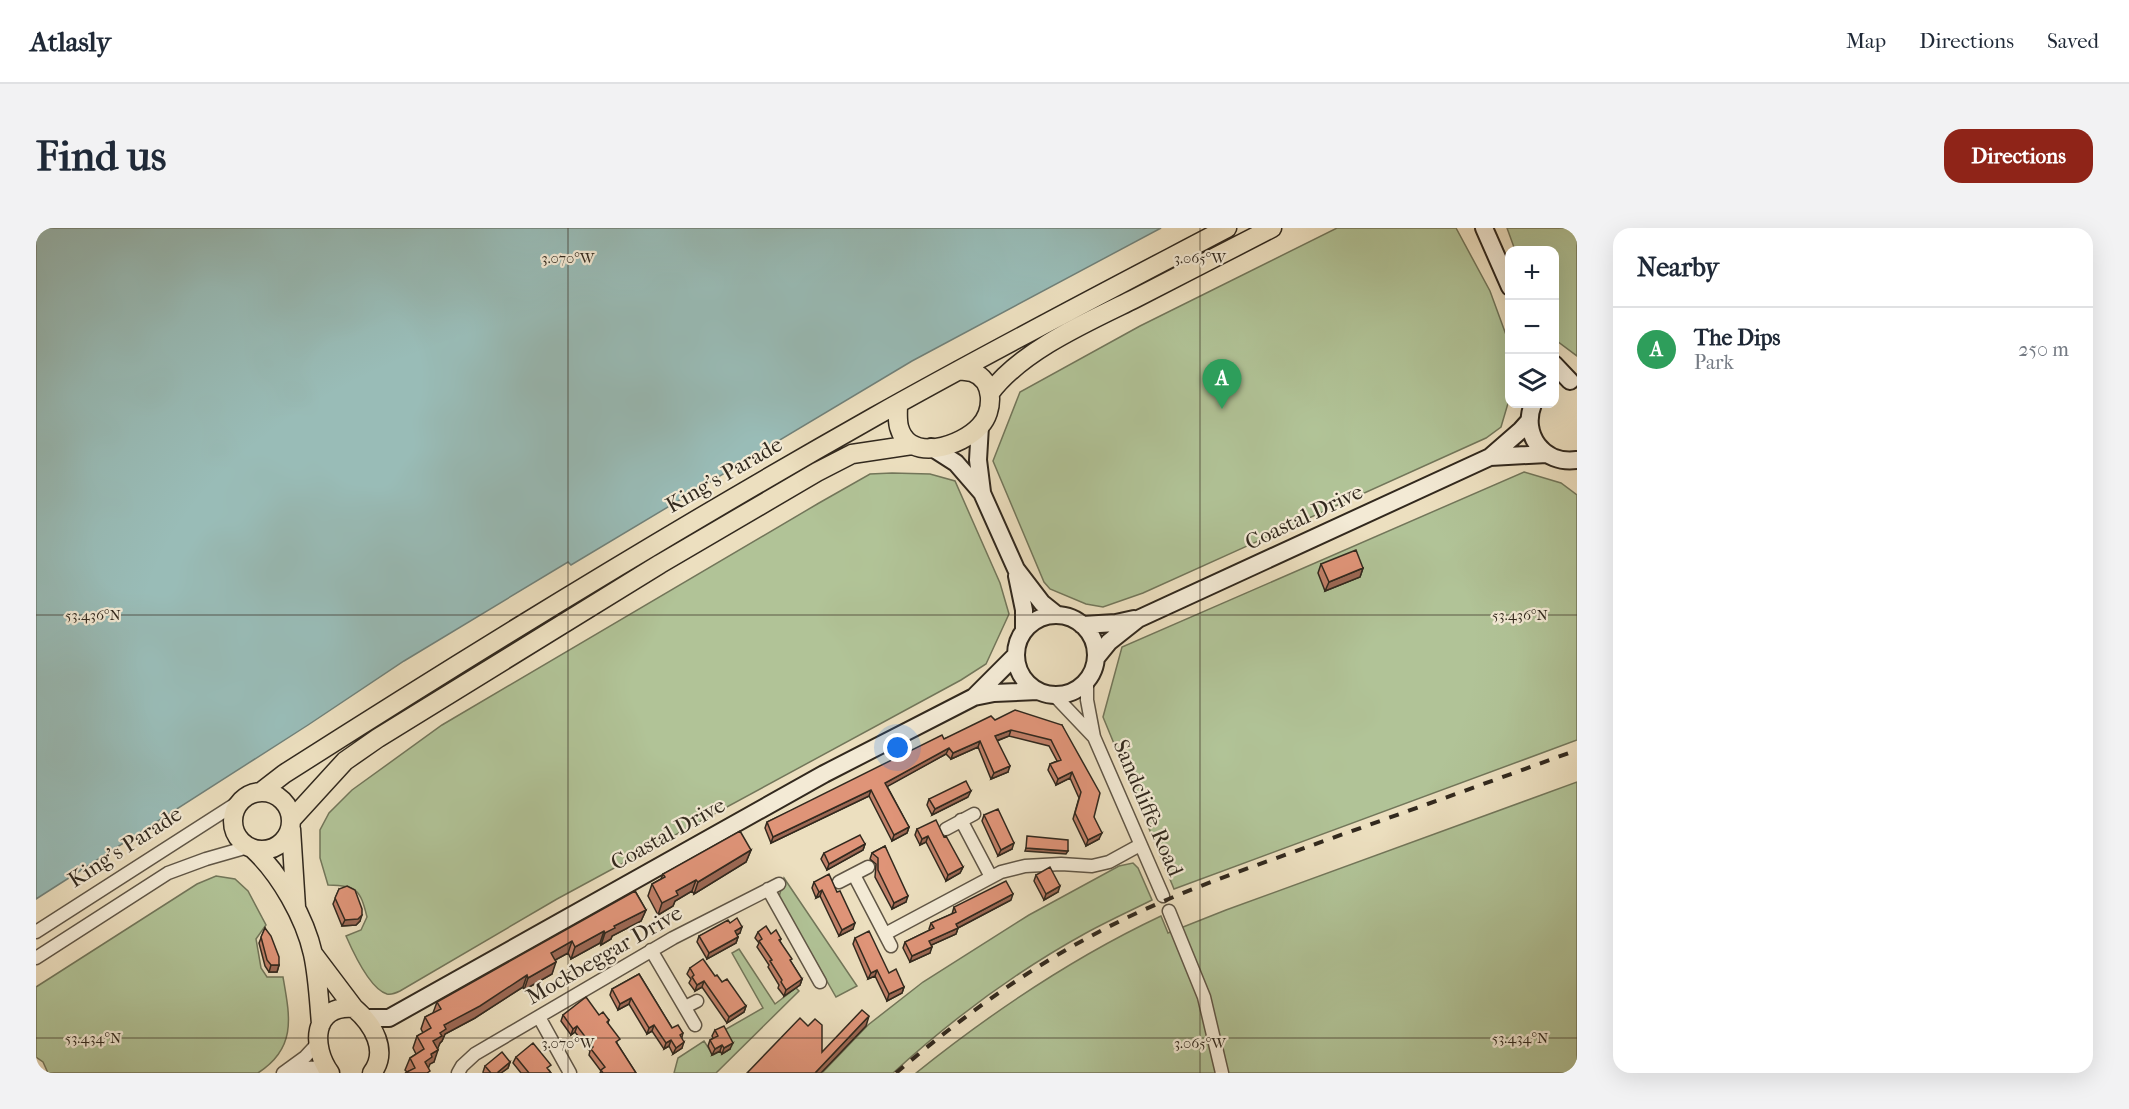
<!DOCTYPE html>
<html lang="en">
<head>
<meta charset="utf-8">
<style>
  :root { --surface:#fff; --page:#f2f2f3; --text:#1f2937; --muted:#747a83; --line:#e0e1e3; --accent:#8f2418 }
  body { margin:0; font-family:"IM FELL French Canon",serif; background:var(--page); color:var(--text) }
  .controls { position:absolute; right:18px; top:18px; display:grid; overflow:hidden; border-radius:12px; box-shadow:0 6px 24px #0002 }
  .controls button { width:54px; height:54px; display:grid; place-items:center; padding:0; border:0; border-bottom:2px solid var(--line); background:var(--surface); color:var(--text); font:30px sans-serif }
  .you { position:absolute; left:862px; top:520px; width:21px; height:21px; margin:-15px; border:4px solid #fff; border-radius:50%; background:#1a73e8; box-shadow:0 0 0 9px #1a73e833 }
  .badge { display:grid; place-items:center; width:39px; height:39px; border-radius:50%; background:var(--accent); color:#fff; font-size:20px; font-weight:700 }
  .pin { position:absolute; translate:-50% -50px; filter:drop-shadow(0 2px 3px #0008) }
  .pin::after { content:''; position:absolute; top:32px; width:21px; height:18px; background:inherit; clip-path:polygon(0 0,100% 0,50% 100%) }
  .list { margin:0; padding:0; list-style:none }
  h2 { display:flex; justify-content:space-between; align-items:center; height:78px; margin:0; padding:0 24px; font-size:26px }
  h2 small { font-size:20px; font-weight:400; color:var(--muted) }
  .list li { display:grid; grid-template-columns:39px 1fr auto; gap:18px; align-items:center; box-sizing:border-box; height:84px; padding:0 24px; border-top:2px solid var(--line) }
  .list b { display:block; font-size:22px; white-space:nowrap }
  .list p { margin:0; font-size:20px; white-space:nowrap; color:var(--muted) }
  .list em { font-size:20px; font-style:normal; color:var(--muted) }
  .icon { flex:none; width:33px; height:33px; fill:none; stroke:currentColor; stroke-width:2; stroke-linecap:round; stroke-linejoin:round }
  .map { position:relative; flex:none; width:1541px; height:845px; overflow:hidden; border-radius:18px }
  header { display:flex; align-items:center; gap:36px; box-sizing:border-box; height:84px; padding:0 30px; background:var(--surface); border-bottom:2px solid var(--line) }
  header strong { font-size:28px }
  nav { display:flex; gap:33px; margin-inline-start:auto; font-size:21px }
  .intro { display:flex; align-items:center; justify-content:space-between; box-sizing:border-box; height:144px; padding:0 36px }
  h1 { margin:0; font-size:42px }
  .button { padding:15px 27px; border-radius:18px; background:var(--accent); color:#fff; font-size:21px; font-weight:700 }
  main { display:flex; gap:36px; padding:0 36px }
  aside { flex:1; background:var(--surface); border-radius:18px; box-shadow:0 6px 24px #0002 }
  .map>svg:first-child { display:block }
  .green { fill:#b1c397; stroke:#72765a; stroke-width:1.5 }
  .water { fill:#99bcb7; stroke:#70817a; stroke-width:1.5 }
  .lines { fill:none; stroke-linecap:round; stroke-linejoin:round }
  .street-casing { stroke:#605646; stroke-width:15 }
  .secondary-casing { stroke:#32291e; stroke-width:20 }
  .primary-casing { stroke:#32291e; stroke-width:21 }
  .street { stroke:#f3ead5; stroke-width:12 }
  .secondary { stroke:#f3ead5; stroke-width:16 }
  .primary { stroke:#ecdfbf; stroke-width:18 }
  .rail { stroke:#32291e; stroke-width:4; stroke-dasharray:10 10; stroke-linecap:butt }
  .wall { fill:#c07f67; stroke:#32291e; stroke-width:1.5 }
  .shaded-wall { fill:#9c6854; stroke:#32291e; stroke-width:1.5 }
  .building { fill:#df9478; stroke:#32291e; stroke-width:1.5 }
  .ticks { fill:none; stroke:#32291e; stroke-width:1.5; stroke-opacity:0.45 }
  .labels { text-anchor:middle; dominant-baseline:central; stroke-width:4.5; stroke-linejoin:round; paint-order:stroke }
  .street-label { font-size:22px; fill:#32291e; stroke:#f3ead5 }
  .ticks-label { font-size:15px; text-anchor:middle; fill:#32291e; stroke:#f3ead5; stroke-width:4.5; stroke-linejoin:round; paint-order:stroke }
</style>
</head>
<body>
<header>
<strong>Atlasly</strong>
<nav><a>Map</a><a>Directions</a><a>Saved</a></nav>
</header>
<div class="intro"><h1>Find us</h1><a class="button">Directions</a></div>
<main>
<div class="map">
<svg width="1541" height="845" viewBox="0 0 1541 845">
  <rect width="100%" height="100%" fill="#ecdfbf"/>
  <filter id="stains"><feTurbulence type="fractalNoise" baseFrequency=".00333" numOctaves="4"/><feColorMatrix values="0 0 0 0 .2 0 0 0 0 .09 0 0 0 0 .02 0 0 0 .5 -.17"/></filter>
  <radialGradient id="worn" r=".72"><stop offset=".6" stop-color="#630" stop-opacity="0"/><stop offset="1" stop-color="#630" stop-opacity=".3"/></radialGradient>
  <path class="green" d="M1301,0H1420L1454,63L1473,115V172L1465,199L1450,210L1107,365L1067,379L1050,376L1014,361L1008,354L957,233L984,164L1104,98Z
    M1471,0H1541V128L1521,113L1519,108L1518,22H1479Z
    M1488,244L1525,255L1541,267V512L1138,661L1067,489L1086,419Z
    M856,245L894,246L919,253L964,355L973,386L950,436L925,452L521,671L364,763C360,765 356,767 351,766C334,761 317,724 310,708L325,702L331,689C324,661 321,658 292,657L284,630V602L293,585L316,562L406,497L783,275L834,246Z
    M1541,554V845H880C956,784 1036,730 1125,688L1132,705L1190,682Z
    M1097,635L1102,640L1116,672C1094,683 1072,693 1050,705C981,743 915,792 857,845H786L832,797L887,754L993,687L1083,638Z
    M180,648L199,651L212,663L230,697L220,711L225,740L231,749H247C254,789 261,820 222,845H12L7,834L0,829V759L161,656Z
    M748,650L821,758L800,769L743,669Z
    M703,721L739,776L760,760L763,763L680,845H638L642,830L668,813L677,827L684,823L686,825L685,804L727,780L696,725Z"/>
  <path class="water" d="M0,0H1125L876,133L535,337L532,334L368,433L272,497L0,671Z"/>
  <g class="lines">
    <defs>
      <path id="street" d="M1051,453V472L1058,509L1127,668
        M1018,467L1057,508
        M925,592L955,649
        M910,601L938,586
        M818,647L855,718
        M803,654L832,639
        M732,661L784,754
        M1133,683L1168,769L1186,845
        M0,704L204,573
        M849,706L965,644L989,638L1025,636L1056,638L1073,634L1104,617
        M615,722L659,797
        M0,730L132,645L170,631L212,619
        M649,779L661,773
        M503,789L534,845
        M253,841L290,839
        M247,845L269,829L282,815
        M422,845L426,838L439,826L637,710L743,656"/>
      <path id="secondary" d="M1448,0L1474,59
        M1518,136L1534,153
        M1497,176C1485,206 1507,237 1541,232
        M944,198L942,232L946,264
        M895,219L920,235L946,265L980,341L1006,375L1021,387
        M1454,229L1511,226
        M981,348L988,382V402
        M980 427a40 40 0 1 1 80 0a40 40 0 1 1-80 0Z
        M1046,397L1080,395L1098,391
        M1060,430L1073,414L1102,391L1454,229L1485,202L1493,193
        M938,469L980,427
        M329,790H353L788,546L938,469L958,465L1002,463"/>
      <path id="primary" d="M954,165C985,123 1051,94 1098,71C1144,47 1190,24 1236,0
        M862,176C862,183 861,191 863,199C873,236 926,218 944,198C958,183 959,152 936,144C932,143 927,143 923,142
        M226,563L248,546C442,422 638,302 838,189C955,123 1073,62 1191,0
        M197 593a29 29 0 1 1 58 0a29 29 0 1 1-58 0Z
        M256,591L309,533L342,510L624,336L781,244L816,226L876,217
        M255,601L260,679
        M217,621C244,646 269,690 277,726C282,749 283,773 285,796
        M278,727L318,780
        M294,845C275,819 276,776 318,780C337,796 353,823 336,845"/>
    </defs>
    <use href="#street" class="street-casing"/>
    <use href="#secondary" class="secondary-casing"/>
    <use href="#primary" class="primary-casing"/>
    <use href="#street" class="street"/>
    <use href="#secondary" class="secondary"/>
    <use href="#primary" class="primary"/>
    <path class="rail" d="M860,845C921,793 985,745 1057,707C1125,670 1199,645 1271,619C1361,587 1451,555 1541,522"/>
  </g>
  <path class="wall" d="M1285,336L1327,340L1324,349L1289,363L1282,345Z
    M959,492L1026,497L1058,589L1063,611L1050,618L1037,591L1043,570L1034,550L1020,557L1012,542L1014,536L1021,533L1013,518L973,508L961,513L972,544L955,551L942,519L915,531L910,526L851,558L873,599L871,605L856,613L833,568L735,615L729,600L731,594L908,511Z
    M932,569L896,587L891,577L893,571Z
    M948,587L976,621L962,628L946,593Z
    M881,601L908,609L927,639L924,645L910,653L890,614L884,617L879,607Z
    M829,616L827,622L791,642L785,631L788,625Z
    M849,618L870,674L856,681L839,649L840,636L834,631L836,625Z
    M715,622L710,634L658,666L656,663L639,673L637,678L622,687L612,668L616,656L625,651L627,646Z
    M1000,647L1022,664L1008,672L998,653Z
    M778,654L801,664L817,701L803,708L784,668L780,670L776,660Z
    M303,661L324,693L320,697L306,698L297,676Z
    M599,663L610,682L605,693L576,708L575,711L565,717L564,715L535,731L532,725L519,732L516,746L488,762L487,759L439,790L409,806L406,813L404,815L401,820L398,834L371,844L369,842L374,830L380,826L377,820L381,808L387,805L385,801L389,789L397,785L401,774Z
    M975,672L922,700L920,706L895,717L894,725L874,734L867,720L869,714L894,702L893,701L895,695L916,686L918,679Z
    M694,695L704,705L701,707L702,709L700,715L671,731L661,714L663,708Z
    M229,700L243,737L241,744H233L229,738L223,715Z
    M722,704L735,706L745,711L744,713L755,734L766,751L764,757L748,768L742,760L743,757L732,739L733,737L721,719L723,715L719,710Z
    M819,710L853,745L868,759L866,765L851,773L839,748L832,751L817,716Z
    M654,740L679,748L686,754L710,778L708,784L691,795L666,759L659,763L653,755L655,751L651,746Z
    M603,746L636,800L647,805L646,809V820L637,826L633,818L628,821L616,803L611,806L593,776L582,782L574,767L576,761Z
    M527,787H563L573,792L572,795L582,817L600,845H564L565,843L553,827L554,823L539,804L535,807L525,793Z
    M679,802L694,821L686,826L684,823L676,827L672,818L674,812L677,810L676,808Z
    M480,829L513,842L515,845H485L477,835Z
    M474,834L472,840L465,845H447V844L449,838Z"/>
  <path class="shaded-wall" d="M1327,340L1324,349L1289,363L1293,354Z
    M975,502L973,508L957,514L959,508Z
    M944,513L942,519L915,531L917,525Z
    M913,520L910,526L847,561L849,555Z
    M974,538L972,544L955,551L958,545Z
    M1036,544L1034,550L1020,557L1022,551Z
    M835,562L833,568L735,615L737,609Z
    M935,563L932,569L896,587L899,581Z
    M873,599L871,605L856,613L858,607Z
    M1066,605L1063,611L1050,618L1052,612Z
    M892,608L890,614L884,617L886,611Z
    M978,615L976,621L962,628L965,622Z
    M829,616L827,622L791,642L793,636Z
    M990,620L1032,623L1030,626L989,623Z
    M715,622L710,634L658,666L662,654Z
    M927,639L924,645L910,653L912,647Z
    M660,652L656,663L639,673L637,678L622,687L626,675L640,663Z
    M1024,658L1022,664L1008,672L1010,666Z
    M786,662L784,668L780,670L783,664Z
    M977,666L975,672L918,702L920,696Z
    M872,668L870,674L856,681L858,675Z
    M610,682L605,693L576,708L575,711L565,717L569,705L578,698Z
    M326,687L324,693L320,697L306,698L309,692Z
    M819,695L817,701L803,708L806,702Z
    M706,699L704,705L697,709L699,703Z
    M922,700L920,706L891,719L893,713Z
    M568,703L564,715L535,731L539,719Z
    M702,709L700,715L671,731L673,725Z
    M536,713L532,725L510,737L515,725Z
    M896,719L894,725L874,734L876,728Z
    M520,734L516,746L488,762L492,750Z
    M235,737H243L241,744H233Z
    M841,742L839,748L832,751L835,745Z
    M491,747L487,759L439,790L409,806L406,813L404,815L402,820L393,825L397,813L408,797Z
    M766,751L764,757L748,768L750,762Z
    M668,753L666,759L659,763L661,757Z
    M868,759L866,765L851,773L853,766Z
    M595,770L593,776L582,782L584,776Z
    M710,778L708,784L691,795L693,789Z
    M833,788L830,798L785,845H779Z
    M618,797L616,803L611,806L613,800Z
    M541,798L539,804L535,807L537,801Z
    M635,812L633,818L628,821L630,815Z
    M648,814L646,820L637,826L640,820Z
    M697,815L694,821L686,826L688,820Z
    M686,817L684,823L676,827L679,821Z
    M402,822L398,834L394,836L392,841L389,834L395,826Z
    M474,834L472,840L465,845H461Z"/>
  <path class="building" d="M1320,322L1327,340L1293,354L1285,336Z
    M979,482L1026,497L1064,565L1058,589L1066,605L1052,612L1039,585L1045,564L1036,544L1022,551L1014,536L1025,532L1015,512L975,502L959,508L974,538L958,545L944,513L917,525L913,520L849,555L873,599L858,607L835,562L737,609L731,594L906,507L908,511L955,488L959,492Z
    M930,553L935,563L899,581L893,571Z
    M962,581L978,615L965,622L948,587Z
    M900,592L908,609L910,608L927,639L912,647L892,608L886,611L881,601Z
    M704,603L715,622L662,654L660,652L640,663L642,667L626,675L616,656L629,649L627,646Z
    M824,607L829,616L793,636L788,625Z
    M991,608L1032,612V623L990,620Z
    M849,618L872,668L858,675L842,642V630L836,625Z
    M1014,639L1024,658L1010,666L1000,647Z
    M793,646L801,664L804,663L819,695L806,702L786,662L783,664L778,654Z
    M970,653L977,666L920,696L922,700L893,713L896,719L876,728L869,714L898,700L895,695L920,684L918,679Z
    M311,658L319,662L326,681V687L322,691L309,692L299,670L303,661Z
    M599,663L610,682L578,698L579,700L569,705L568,703L539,719L536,713L515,725L520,734L492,750L491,747L444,778L408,797L410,801L404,805L406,808L397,813L402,822L395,826L396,829L389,834L394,843L391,845H369L379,840L374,830L388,821L381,808L395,800L389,789L405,781L401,774Z
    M701,690L706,699L699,703L702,709L673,725L663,708L692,692L694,695Z
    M730,698L735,706L740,702L745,711L743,712L756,731L754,732L766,751L750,762L745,754L746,752L734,733L736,732L723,713L726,711L722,704Z
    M229,700L235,708L243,729V737H235L231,732L225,709Z
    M833,703L853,745L860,741L868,759L853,766L841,742L835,745L819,710Z
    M667,731L679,748L681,747L686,754L691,751L710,778L693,789L668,753L661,757L656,749L658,747L654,740Z
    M603,746L636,800L642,797L647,805L644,807L648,814L640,820L635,812L630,815L618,797L613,800L595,770L584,776L576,761Z
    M550,769L563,787L567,784L573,792L571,794L584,811L580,814L600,845H567L565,842L569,839L555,821L557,819L541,798L537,801L527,787Z
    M826,782L833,788L779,845H711L764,790L772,798L779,791L786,797V824Z
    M688,798L697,815L688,820L686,817L679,821L674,812L682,808L679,802Z
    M497,815L515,837L511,840L515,845H493L480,829Z
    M466,824L474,834L462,844V845H455L449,838Z"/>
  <path class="ticks" d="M532,0V845M1164,0V845M0,387H1541M0,810H1541"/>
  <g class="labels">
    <g class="street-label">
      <text transform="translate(688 247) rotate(-30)">King's Parade</text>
      <text transform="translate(1268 289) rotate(-25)">Coastal Drive</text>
      <text transform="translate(1112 580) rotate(67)">Sandcliffe Road</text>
      <text transform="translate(632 606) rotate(-29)">Coastal Drive</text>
      <text transform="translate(89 619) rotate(-33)">King's Parade</text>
      <text transform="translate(568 727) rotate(-30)">Mockbeggar Drive</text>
    </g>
  </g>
  <g class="ticks-label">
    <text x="532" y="35">3.070°W</text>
    <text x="1164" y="35">3.065°W</text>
    <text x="57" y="392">53.436°N</text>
    <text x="1484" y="392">53.436°N</text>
    <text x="57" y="815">53.434°N</text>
    <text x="1484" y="815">53.434°N</text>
    <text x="532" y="820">3.070°W</text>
    <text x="1164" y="820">3.065°W</text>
  </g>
  <rect width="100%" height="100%" filter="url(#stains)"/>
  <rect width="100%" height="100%" fill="url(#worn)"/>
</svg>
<div class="controls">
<button>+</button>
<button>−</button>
<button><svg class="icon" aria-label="layers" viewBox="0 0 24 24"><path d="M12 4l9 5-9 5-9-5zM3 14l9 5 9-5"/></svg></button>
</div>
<div class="you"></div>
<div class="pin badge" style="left:1186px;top:181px;background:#2e9e5b">A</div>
</div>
<aside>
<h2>Nearby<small></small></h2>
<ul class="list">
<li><span class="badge" style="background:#2e9e5b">A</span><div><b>The Dips</b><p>Park</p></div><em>250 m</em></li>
</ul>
</aside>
</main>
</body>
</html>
